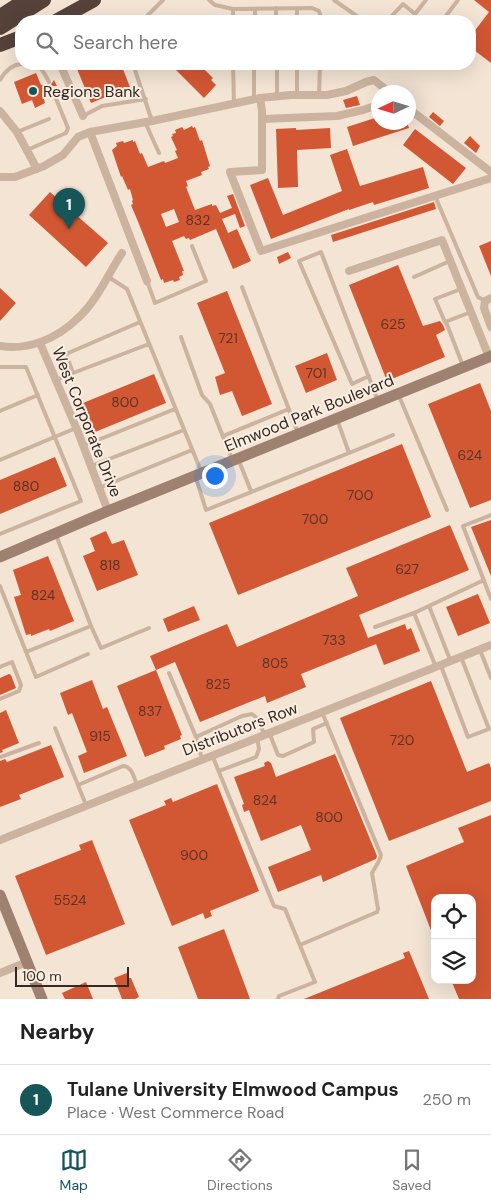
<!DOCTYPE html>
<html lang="en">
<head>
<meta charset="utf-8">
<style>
  :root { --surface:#fff; --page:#f6f6f6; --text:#222; --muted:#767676; --line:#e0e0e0; --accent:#165659 }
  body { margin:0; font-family:"DM Sans",sans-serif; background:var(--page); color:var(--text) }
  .controls { position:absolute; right:15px; bottom:15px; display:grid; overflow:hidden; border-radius:10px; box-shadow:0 5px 20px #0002 }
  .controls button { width:45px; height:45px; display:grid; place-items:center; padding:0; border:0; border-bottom:1px solid var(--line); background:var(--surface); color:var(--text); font:25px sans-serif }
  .compass { position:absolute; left:371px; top:85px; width:45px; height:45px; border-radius:50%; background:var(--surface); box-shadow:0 5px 20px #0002; rotate:266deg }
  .scale { position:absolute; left:15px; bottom:12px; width:114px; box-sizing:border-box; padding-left:5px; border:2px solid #342924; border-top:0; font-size:14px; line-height:18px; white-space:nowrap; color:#342924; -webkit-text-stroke:4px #faeee0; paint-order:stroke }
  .you { position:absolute; left:214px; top:475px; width:18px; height:18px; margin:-12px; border:4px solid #fff; border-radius:50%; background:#1a73e8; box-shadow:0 0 0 8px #1a73e833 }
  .badge { display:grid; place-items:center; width:32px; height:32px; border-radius:50%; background:var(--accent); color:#fff; font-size:16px; font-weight:700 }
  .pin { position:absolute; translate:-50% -41px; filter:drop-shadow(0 1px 2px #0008) }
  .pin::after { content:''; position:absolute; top:26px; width:18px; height:15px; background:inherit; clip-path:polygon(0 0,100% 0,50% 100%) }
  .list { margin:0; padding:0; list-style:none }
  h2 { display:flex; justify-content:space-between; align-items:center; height:65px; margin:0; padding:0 20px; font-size:21px }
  h2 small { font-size:16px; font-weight:400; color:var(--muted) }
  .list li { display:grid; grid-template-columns:32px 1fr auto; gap:15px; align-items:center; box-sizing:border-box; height:70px; padding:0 20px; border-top:1px solid var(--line) }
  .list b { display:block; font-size:19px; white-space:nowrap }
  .list p { margin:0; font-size:16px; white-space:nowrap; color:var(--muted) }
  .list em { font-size:16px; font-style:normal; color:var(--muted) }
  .icon { flex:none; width:28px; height:28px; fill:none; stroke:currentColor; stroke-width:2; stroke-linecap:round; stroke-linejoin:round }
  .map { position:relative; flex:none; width:491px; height:999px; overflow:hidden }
  .search { position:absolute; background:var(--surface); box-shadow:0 5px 20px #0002; left:15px; right:15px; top:15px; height:55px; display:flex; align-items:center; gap:12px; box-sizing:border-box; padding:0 18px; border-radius:20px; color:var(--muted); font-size:19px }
  .sheet { height:135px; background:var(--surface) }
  nav { display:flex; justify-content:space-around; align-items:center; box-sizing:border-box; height:70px; border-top:1px solid var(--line); background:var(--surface); font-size:14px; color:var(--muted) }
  nav a { display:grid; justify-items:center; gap:2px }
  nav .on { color:var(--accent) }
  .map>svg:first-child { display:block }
  .building { fill:#d25733; fill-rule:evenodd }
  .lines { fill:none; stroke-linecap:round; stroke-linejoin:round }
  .lane { stroke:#cbb39f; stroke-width:4 }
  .street { stroke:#cbb39f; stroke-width:8 }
  .secondary { stroke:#9f8171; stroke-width:11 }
  .highway { stroke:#56423a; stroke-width:14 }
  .poi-dot { fill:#165659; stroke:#faeee0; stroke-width:2 }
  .labels { text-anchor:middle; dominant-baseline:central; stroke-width:4; stroke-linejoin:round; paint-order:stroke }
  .number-label { font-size:14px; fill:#5c3428 }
  .poi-label { font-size:16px; fill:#342924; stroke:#faeee0; text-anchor:start }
  .street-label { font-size:16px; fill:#342924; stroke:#faeee0 }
</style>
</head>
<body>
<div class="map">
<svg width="491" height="999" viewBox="0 0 491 999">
  <rect width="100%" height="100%" fill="#f3e4d4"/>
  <path class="building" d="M474,0H491V63L470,47V37L489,12Z
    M75,64H121L130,87L91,103Z
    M170,64H199L213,78L211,80L216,85L204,98Z
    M36,73L41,85L46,84L50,86L54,80L57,86H49L48,90L44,92L45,95L43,96L45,103L35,108L32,100L22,104L14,82Z
    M357,96L360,105L346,108L343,100Z
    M433,112L444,121L440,126L429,117Z
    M378,117V122H407L409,128L353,146L347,127Z
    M192,126L193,128L195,127L200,141L202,140L210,166L208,167L209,169L201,172L202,175L186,181L188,186L186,187L195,210L212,204V206L216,205L220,213L232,208L227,196L233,194L245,226L240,228L235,214L222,219L228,233L237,229L251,261L233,269L216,229L190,240L189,238L186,239L184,236L172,241L184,271H182L183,275L179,277L180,280L174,282L173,280L164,283L163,279L161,280L139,224L131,205L133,204L132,201L133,200L130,189L128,190L122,176L121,177L112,150L117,146L116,143L123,141L124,143L133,140V142L135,141L140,154L142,153L148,167L164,161L165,163L178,158L175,151L177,150L171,137L173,136L172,134L176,133L175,130L182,127L184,130ZM174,209L179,222L166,227L161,214Z
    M296,128V130L330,128L331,148L297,150L298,187L278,188L276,129Z
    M415,129L466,168L453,184L403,145Z
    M470,136L480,146L476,153L464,143Z
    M347,149L360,186L423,167L429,188L374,205L373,202L349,210V209L271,239L250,185L268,178L283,215L342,191L330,155Z
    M50,192L108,243L86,267L29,215Z
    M434,202L436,209L333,242L331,235Z
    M491,241V276L479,246Z
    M288,252L291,258L279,264L277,257Z
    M398,265L423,326L440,321L443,325L445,330L436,335L445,357L387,381L349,285Z
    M0,288L16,303L0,321Z
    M227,291L272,404L242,416L232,391L220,395L215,377L225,373L197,303Z
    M327,353L337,380L306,393L295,366Z
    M154,374L166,403L95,432L83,403Z
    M480,383L491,411V500L470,508L428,404Z
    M402,444L431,517L238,595L209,523Z
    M55,457L67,486L0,514V480Z
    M491,520V576L471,527Z
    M450,525L469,570L359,615L368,638L405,624L407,630L411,628L420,651L384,665L376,644L301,674L306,687L267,703L265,696L200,722L175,662L156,670L150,656L227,624L237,647L358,596L346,568Z
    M106,531L112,544L124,540L138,575L97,591L83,556L95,551L90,538Z
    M48,556L74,621L50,631L49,629L31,636V634L26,635L14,597L21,595L13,570Z
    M478,594L490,623L458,636L446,607Z
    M194,606L200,620L168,632L163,619Z
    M156,670L182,735L180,736L181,739L164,746L165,749L145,757L117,686Z
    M9,674L11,675L16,688L0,695V678Z
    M92,680L103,709L107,707L127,756L84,773L78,756L87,752L72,713L68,715L60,693Z
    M431,681L467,772L489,763L491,768V801L389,841L340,718Z
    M6,710L19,743L2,750L3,752L0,753V713Z
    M51,745L64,777L19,795L21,799L0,807V761L5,759L7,762Z
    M335,754L377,856L376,859L323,882L321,875L278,892L268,867L311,850L301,825L261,841L249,810L244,812L242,805L244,804L234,777L265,766L264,763L268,761L271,763L276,777Z
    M217,784L259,891L210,911L212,916L205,919L203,913L172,926L129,820L166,805L164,801L171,798L173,802Z
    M491,815V999H459L451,980H472V898H435L434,938L406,866L464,842L458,828Z
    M92,840L125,924L46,955L15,876L81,850L79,845Z
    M224,929L250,999H198L178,947Z
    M409,951L429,999H304L405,958L403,953Z
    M127,973L129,978H131L139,997L135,999H122L114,978Z
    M86,982L93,999H65L62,993Z"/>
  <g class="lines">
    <path class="lane" d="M209,0L215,5L233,9V21
      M334,0L364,21
      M276,8V21
      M233,9L312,8L319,11L322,21
      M144,19L163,0
      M111,21L117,19L118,21
      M255,21V9
      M297,21V8
      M387,21L403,4L415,14L426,0
      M442,21L458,0
      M31,64C41,65 45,74 49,82
      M133,64L152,121
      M233,64L234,104
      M277,64V96
      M427,65V64
      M0,80C5,71 11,65 21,64
      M297,95V64
      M319,95L320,64
      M254,99V64
      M83,116L102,106L146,99
      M145,122L159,153
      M17,132L49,119
      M27,150L66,133L68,128L52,89
      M435,196L478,297L485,301
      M107,276L127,289L201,471
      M414,277L450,261
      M147,281L155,303L206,281L192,246
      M242,287L298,433
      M461,289L435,299L445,322L471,312
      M446,322L463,366
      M181,337L202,395L210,404L232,459
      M0,367H26L81,501L0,534
      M73,373L149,344
      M369,376L352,384L299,261L321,252L378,401
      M56,380L73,373L66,354L140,322
      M399,396L447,510
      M0,411L38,395
      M223,436L289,409
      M83,446L175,409
      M349,453L393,435
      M0,460L76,428
      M239,461L251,491
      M91,466L184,430
      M196,478L206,510L349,453L337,419
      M99,488L192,450
      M491,515L463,526L491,599
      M56,535L91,626
      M0,586L36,677L88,654
      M429,606L451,662
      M375,627L414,613
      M480,650L491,678
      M26,652L91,626L101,648L149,628
      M441,666L468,737L489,729L461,657
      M0,667L12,662L21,685L19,691L0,699
      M436,667L414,613L484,580
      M169,673L196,737
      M55,728L86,805
      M269,732L278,755L283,756L314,742L313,729L327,723
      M212,755L274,906L285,909L315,982L279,996L278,999
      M0,757L39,743
      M202,759L196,737L242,716L252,714L258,719L264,734
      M219,771L256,757L259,749L257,737
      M78,785L123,766C132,766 134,778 137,785
      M300,945L377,912L378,909L372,873L379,861L381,855L322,712"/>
    <path class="street" d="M60,64L83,116
      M260,98L262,111V170L230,172L261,251L491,178
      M408,108L491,172
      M0,111L17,132L37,169
      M262,119L337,116L363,110L378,105
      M90,132L147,281
      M0,177H15L44,166L63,155L78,137L90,132L152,121L260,98L291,95H327L346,91L366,82L374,80L389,92
      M349,271L442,240L489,357
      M491,298L485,301L484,308L491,327
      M40,343L78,432L108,511
      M0,346C28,351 58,338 78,318C97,301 108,274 122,253
      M0,840L491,645
      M0,973L27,962"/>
    <path class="secondary" d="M0,557L108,511L491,356
      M0,895L42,999"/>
    <path class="highway" d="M0,16L25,0
      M56,21L94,0
      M0,28L44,0
      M0,45L21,37"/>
  </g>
  <circle class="poi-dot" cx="33" cy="91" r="5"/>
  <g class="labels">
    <g class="number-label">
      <text x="198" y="220">832</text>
      <text x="393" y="324">625</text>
      <text x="228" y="338">721</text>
      <text x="316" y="373">701</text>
      <text x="125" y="402">800</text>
      <text x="470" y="455">624</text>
      <text x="26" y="486">880</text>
      <text x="360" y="495">700</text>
      <text x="315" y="519">700</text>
      <text x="110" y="565">818</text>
      <text x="407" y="569">627</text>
      <text x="43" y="595">824</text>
      <text x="334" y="640">733</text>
      <text x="275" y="663">805</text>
      <text x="218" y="684">825</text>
      <text x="150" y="711">837</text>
      <text x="100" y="736">915</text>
      <text x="402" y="740">720</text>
      <text x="265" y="800">824</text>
      <text x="329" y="817">800</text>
      <text x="194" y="855">900</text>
      <text x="70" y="900">5524</text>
    </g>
    <g class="poi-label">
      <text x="43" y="91">Regions Bank</text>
    </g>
    <g class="street-label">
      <text transform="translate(309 413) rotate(-22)">Elmwood Park Boulevard</text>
      <text transform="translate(87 422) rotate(68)">West Corporate Drive</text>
      <text transform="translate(240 729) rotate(-21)">Distributors Row</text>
    </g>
  </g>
</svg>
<div class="controls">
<button><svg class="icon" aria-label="locate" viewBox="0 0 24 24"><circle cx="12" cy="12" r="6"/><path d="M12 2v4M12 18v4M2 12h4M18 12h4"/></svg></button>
<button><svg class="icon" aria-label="layers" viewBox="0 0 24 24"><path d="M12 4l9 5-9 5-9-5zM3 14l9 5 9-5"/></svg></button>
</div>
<svg class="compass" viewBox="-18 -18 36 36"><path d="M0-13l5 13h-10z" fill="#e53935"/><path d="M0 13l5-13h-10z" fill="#767676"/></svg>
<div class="scale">100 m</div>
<div class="you"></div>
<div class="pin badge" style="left:69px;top:229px">1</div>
<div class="search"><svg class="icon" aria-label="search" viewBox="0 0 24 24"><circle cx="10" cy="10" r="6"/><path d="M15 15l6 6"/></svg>Search here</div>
</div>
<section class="sheet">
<h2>Nearby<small></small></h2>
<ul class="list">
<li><span class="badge">1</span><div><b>Tulane University Elmwood Campus</b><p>Place · West Commerce Road</p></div><em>250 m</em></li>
</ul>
</section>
<nav>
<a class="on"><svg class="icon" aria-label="map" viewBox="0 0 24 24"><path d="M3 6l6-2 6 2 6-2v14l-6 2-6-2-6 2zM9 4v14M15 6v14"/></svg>Map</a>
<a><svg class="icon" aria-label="directions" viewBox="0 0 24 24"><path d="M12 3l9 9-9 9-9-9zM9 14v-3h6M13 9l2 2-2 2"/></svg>Directions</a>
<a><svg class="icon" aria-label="saved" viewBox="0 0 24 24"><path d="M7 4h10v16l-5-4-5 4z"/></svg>Saved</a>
</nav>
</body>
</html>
